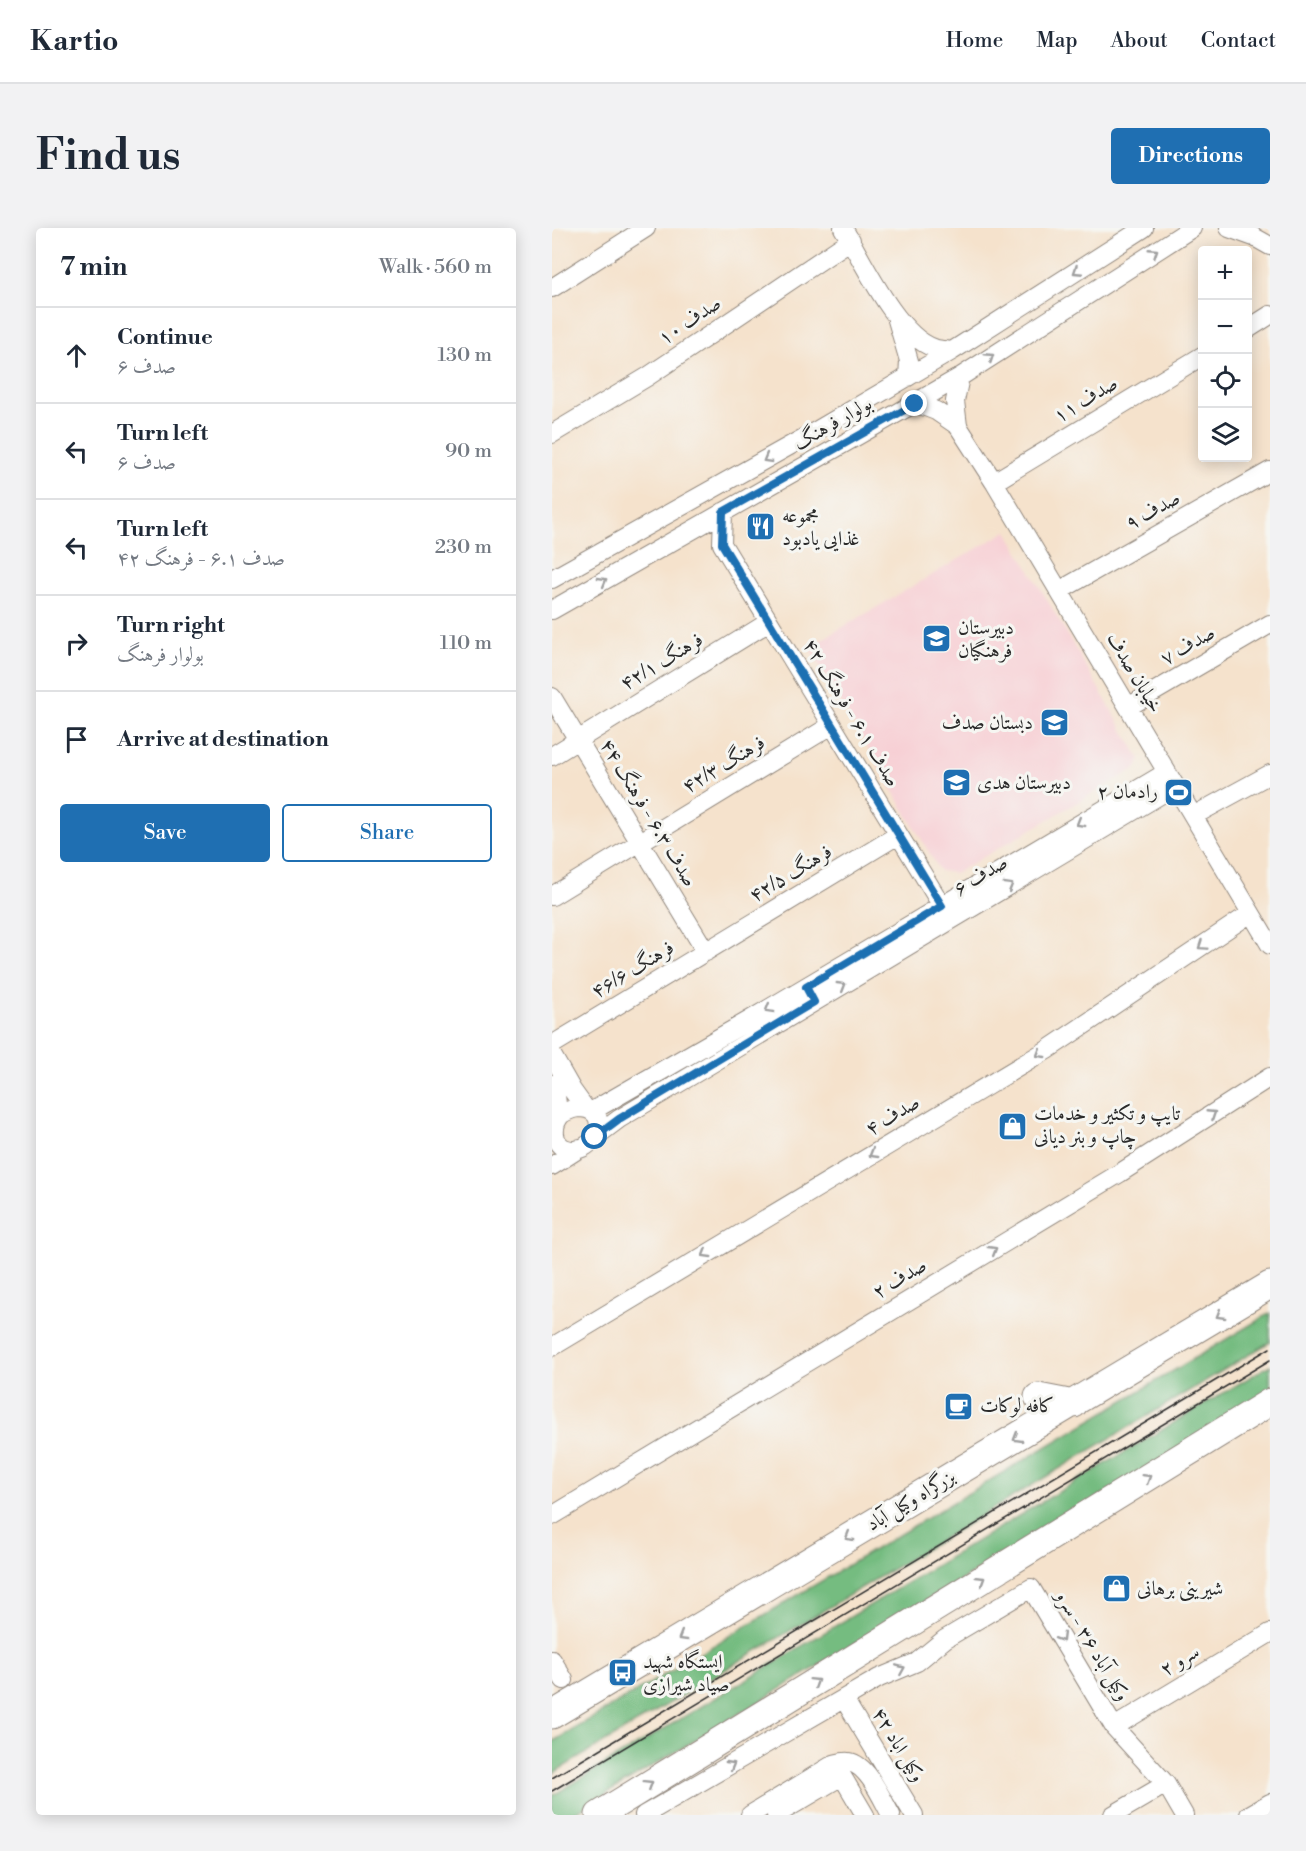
<!DOCTYPE html>
<html lang="en">
<head>
<meta charset="utf-8">
<style>
  :root { --surface:#fff; --page:#f2f2f3; --text:#1f2937; --muted:#747a83; --line:#e0e1e3; --accent:#1f6fb2 }
  body { margin:0; font-family:"Libre Bodoni",Amiri,serif; background:var(--page); color:var(--text) }
  .controls { position:absolute; right:18px; top:18px; display:grid; overflow:hidden; border-radius:6px; box-shadow:0 3px 15px #0003 }
  .controls button { width:54px; height:54px; display:grid; place-items:center; padding:0; border:0; border-bottom:2px solid var(--line); background:var(--surface); color:var(--text); font:30px sans-serif }
  .stop { position:absolute; width:18px; height:18px; margin:-14px; border:4px solid #1f6fb2; border-radius:50%; background:#fff }
  .stop.end { background:#1f6fb2; border-color:#fff; box-shadow:0 2px 6px #0008 }
  .list { margin:0; padding:0; list-style:none }
  h2 { display:flex; justify-content:space-between; align-items:center; height:78px; margin:0; padding:0 24px; font-size:26px }
  h2 small { font-size:20px; font-weight:400; color:var(--muted) }
  .list li { display:grid; grid-template-columns:39px 1fr auto; gap:18px; align-items:center; box-sizing:border-box; height:96px; padding:0 24px; border-top:2px solid var(--line) }
  .list b { display:block; font-size:22px; white-space:nowrap }
  .list p { margin:0; font-size:20px; white-space:nowrap; color:var(--muted) }
  .list em { font-size:20px; font-style:normal; color:var(--muted) }
  .actions { display:flex; gap:12px; padding:18px 24px }
  .actions a { flex:1; padding:14px 0; border:2px solid var(--accent); border-radius:6px; text-align:center; font-size:21px; color:var(--accent) }
  .actions .main { background:var(--accent); color:#fff }
  .icon { flex:none; width:33px; height:33px; fill:none; stroke:currentColor; stroke-width:2; stroke-linecap:round; stroke-linejoin:round }
  .map { position:relative; flex:none; width:718px; height:1587px; overflow:hidden; border-radius:6px }
  header { display:flex; align-items:center; gap:36px; box-sizing:border-box; height:84px; padding:0 30px; background:var(--surface); border-bottom:2px solid var(--line) }
  header strong { font-size:28px }
  nav { display:flex; gap:33px; margin-inline-start:auto; font-size:21px }
  .intro { display:flex; align-items:center; justify-content:space-between; box-sizing:border-box; height:144px; padding:0 36px }
  h1 { margin:0; font-size:42px }
  .button { padding:15px 27px; border-radius:6px; background:var(--accent); color:#fff; font-size:21px; font-weight:700 }
  main { display:flex; gap:36px; padding:0 36px }
  aside { flex:1; background:var(--surface); border-radius:6px; box-shadow:0 3px 15px #0003 }
  .map>svg:first-child { display:block }
  .built { fill:#f7cfd4 }
  .forest { fill:#74bc80; stroke:#507456; stroke-width:1.5 }
  .lines { fill:none; stroke-linecap:round; stroke-linejoin:round }
  .minor-casing { stroke:#90867c; stroke-width:20 }
  .highway-casing { stroke:#90867c; stroke-width:29 }
  .minor { stroke:#fff; stroke-width:18 }
  .highway { stroke:#fff; stroke-width:27 }
  .tram { stroke:#2b2b2b; stroke-width:1.5 }
  .oneway { stroke:#a0a0a0 }
  .route { stroke:#1f6fb2; stroke-width:8 }
  .labels { text-anchor:middle; dominant-baseline:central; stroke-width:6; stroke-linejoin:round; paint-order:stroke }
  .street-label { font-size:20px; fill:#2b2b2b; stroke:#f6f6f2 }
  .poi-label { font-size:20px; fill:#2b2b2b; stroke:#f6f6f2; text-anchor:start }
</style>
</head>
<body>
<header>
<strong>Kartio</strong>
<nav><a>Home</a><a>Map</a><a>About</a><a>Contact</a></nav>
</header>
<div class="intro"><h1>Find us</h1><a class="button">Directions</a></div>
<main>
<aside>
<h2>7 min<small>Walk · 560 m</small></h2>
<ul class="list">
<li><svg class="icon" aria-label="ahead" viewBox="0 0 24 24"><path d="M12 20V5M6 11l6-6 6 6"/></svg><div><b>Continue</b><p>صدف ۶</p></div><em>130 m</em></li>
<li><svg class="icon" aria-label="left" viewBox="0 0 24 24"><path d="M17 20v-9H6M10 6l-5 5 5 5"/></svg><div><b>Turn left</b><p>صدف ۶</p></div><em>90 m</em></li>
<li><svg class="icon" aria-label="left" viewBox="0 0 24 24"><path d="M17 20v-9H6M10 6l-5 5 5 5"/></svg><div><b>Turn left</b><p>صدف ۶.۱ - فرهنگ ۴۲</p></div><em>230 m</em></li>
<li><svg class="icon" aria-label="right" viewBox="0 0 24 24"><path d="M7 20v-9h11M14 6l5 5-5 5"/></svg><div><b>Turn right</b><p>بولوار فرهنگ</p></div><em>110 m</em></li>
<li><svg class="icon" aria-label="arrive" viewBox="0 0 24 24"><path d="M6 21V4h12l-3 4 3 4H6"/></svg><div><b>Arrive at destination</b></div></li>
</ul>
<div class="actions"><a class="main">Save</a><a>Share</a></div>
</aside>
<div class="map">
<svg width="718" height="1587" viewBox="0 0 718 1587">
  <rect width="100%" height="100%" fill="#f6f6f2"/>
  <filter id="ink" filterUnits="userSpaceOnUse"><feTurbulence type="fractalNoise" baseFrequency=".0167" numOctaves="2"/><feDisplacementMap in="SourceGraphic" scale="12" xChannelSelector="R" yChannelSelector="G"/><feConvolveMatrix kernelMatrix="1 2 1 2 8 2 1 2 1" color-interpolation-filters="sRGB"/></filter>
  <filter id="wash" filterUnits="userSpaceOnUse"><feTurbulence type="fractalNoise" baseFrequency=".008" numOctaves="4" result="noise"/><feDisplacementMap in="SourceGraphic" scale="24" xChannelSelector="R" yChannelSelector="G"/><feGaussianBlur stdDeviation="1.35" result="paint"/><feColorMatrix in="noise" values="0 0 0 0 0 0 0 0 0 0 0 0 0 0 0 0 0 1.4 0 .05"/><feComposite in="paint" operator="in"/></filter>
  <g filter="url(#wash)">
    <rect width="100%" height="100%" fill="#f5e2cc"/>
    <path class="built" d="M455,303L588,531L586,539L404,645L388,643L257,419Z"/>
    <path class="forest" d="M718,1085V1114L0,1546V1514Z
      M718,1137V1166L19,1587H0V1568Z"/>
  </g>
  <g filter="url(#ink)">
    <g class="lines">
      <defs>
        <path id="minor" d="M291,0C311,33 345,108 382,120C387,122 395,122 400,123
          M677,0L702,9L718,18
          M0,60L94,0
          M345,92L357,133L356,149
          M696,101L718,87
          M363,175L384,183L406,198L442,254L718,717
          M406,198L403,173L408,149
          M0,206L95,149L299,12
          M442,254L650,128
          M171,284L170,316L390,678
          M0,351L257,207L400,123L592,0
          M507,363L718,243
          M0,382L363,175L408,149L640,0
          M0,469L154,724
          M576,479L718,396
          M0,528L217,394
          M641,588L718,546
          M0,668L280,497
          M0,817L346,607
          M0,827L20,862L33,880
          M0,856C6,868 5,879 5,892
          M26,880C64,880 43,929 15,921C0,917 0,897 9,887C14,883 20,881 26,880Z
          M40,883L196,793L615,544
          M43,909L67,891L623,558
          M0,938L28,920
          M0,1119L495,822L699,685
          M0,1288L568,945L718,849
          M0,1432L12,1452
          M292,1471L362,1587
          M562,1499L718,1405
          M92,1587L327,1450L365,1434L393,1411L479,1360L562,1499L614,1556L632,1587
          M198,1587L282,1536C286,1535 292,1533 297,1534C316,1537 330,1571 339,1587
          M224,1587L290,1548L313,1587
          M561,1587L614,1556
          M697,1587L718,1575"/>
        <path id="highway" d="M486,1169L522,1176
          M0,1487L718,1057
          M47,1587L718,1174"/>
      </defs>
      <use href="#minor" class="minor-casing"/>
      <use href="#highway" class="highway-casing"/>
      <use href="#minor" class="minor"/>
      <use href="#highway" class="highway"/>
      <path class="tram" d="M0,1550L718,1120
        M0,1563L718,1132"/>
    </g>
    <defs><path id="oneway-chevron" d="M-2-3.5L2.5 0L-2 3.5" fill="none" stroke-width="1.6" stroke-linecap="round" stroke-linejoin="round" transform="scale(1.5)"/></defs>
    <g class="oneway">
      <use href="#oneway-chevron" transform="translate(602 24) rotate(-33)"/>
      <use href="#oneway-chevron" transform="translate(525 43) rotate(147)"/>
      <use href="#oneway-chevron" transform="translate(438 129) rotate(-33)"/>
      <use href="#oneway-chevron" transform="translate(215 231) rotate(150)"/>
      <use href="#oneway-chevron" transform="translate(51 353) rotate(-30)"/>
      <use href="#oneway-chevron" transform="translate(528 595) rotate(149)"/>
      <use href="#oneway-chevron" transform="translate(457 658) rotate(-31)"/>
      <use href="#oneway-chevron" transform="translate(650 718) rotate(146)"/>
      <use href="#oneway-chevron" transform="translate(290 758) rotate(-31)"/>
      <use href="#oneway-chevron" transform="translate(217 781) rotate(149)"/>
      <use href="#oneway-chevron" transform="translate(488 826) rotate(149)"/>
      <use href="#oneway-chevron" transform="translate(660 886) rotate(-33)"/>
      <use href="#oneway-chevron" transform="translate(321 926) rotate(149)"/>
      <use href="#oneway-chevron" transform="translate(441 1022) rotate(-31)"/>
      <use href="#oneway-chevron" transform="translate(154 1026) rotate(149)"/>
      <use href="#oneway-chevron" transform="translate(668 1087) rotate(149)"/>
      <use href="#oneway-chevron" transform="translate(465 1210) rotate(149)"/>
      <use href="#oneway-chevron" transform="translate(595 1250) rotate(-32)"/>
      <use href="#oneway-chevron" transform="translate(297 1309) rotate(149)"/>
      <use href="#oneway-chevron" transform="translate(429 1352) rotate(-32)"/>
      <use href="#oneway-chevron" transform="translate(130 1409) rotate(149)"/>
      <use href="#oneway-chevron" transform="translate(509 1410) rotate(59)"/>
      <use href="#oneway-chevron" transform="translate(349 1441) rotate(-23)"/>
      <use href="#oneway-chevron" transform="translate(263 1454) rotate(-32)"/>
      <use href="#oneway-chevron" transform="translate(179 1537) rotate(-30)"/>
      <use href="#oneway-chevron" transform="translate(97 1556) rotate(-32)"/>
    </g>
  </g>
  <g class="lines" filter="url(#ink)">
    <path class="route" d="M43,909L67,891L262,774L254,759L390,678L170,316L171,284L363,176"/>
  </g>
  <defs>
    <symbol id="restaurant-square" viewBox="-11 -11 22 22"><rect x="-9" y="-9" width="18" height="18" rx="4" fill="#1f6fb2" stroke="#f6f6f2"/><path d="M-5-6h1v4h1v-4h1v4h1v-4h1v5L-1.5 .5V6h-2V.5L-5-1ZM5-6V6H3V1.5H1.5Q1.5-4 5-6Z" fill="#fff"/></symbol>
    <symbol id="school-square" viewBox="-11 -11 22 22"><rect x="-9" y="-9" width="18" height="18" rx="4" fill="#1f6fb2" stroke="#f6f6f2"/><path d="M0-5L7-2L0 1L-7-2ZM-4 1L0 2.5L4 1V4Q0 6-4 4Z" fill="#fff"/></symbol>
    <symbol id="stadium-square" viewBox="-11 -11 22 22"><rect x="-9" y="-9" width="18" height="18" rx="4" fill="#1f6fb2" stroke="#f6f6f2"/><path d="M0-5a6.5 5 0 1 0 0 10a6.5 5 0 1 0 0-10ZM-3.5-1.8h7v3.6h-7Z" fill="#fff"/></symbol>
    <symbol id="shop-square" viewBox="-11 -11 22 22"><rect x="-9" y="-9" width="18" height="18" rx="4" fill="#1f6fb2" stroke="#f6f6f2"/><path d="M-5-2.5h2.3a2.7 3.5 0 0 1 5.4 0H5L5.5 6h-11ZM-1.5-2.5h3a1.5 2.3 0 0 0-3 0Z" fill="#fff"/></symbol>
    <symbol id="cafe-square" viewBox="-11 -11 22 22"><rect x="-9" y="-9" width="18" height="18" rx="4" fill="#1f6fb2" stroke="#f6f6f2"/><path d="M-5.5-4.5H6V0H3Q3 3.5 0 3.5H-2.5Q-5.5 3.5-5.5 0ZM3-3.2v2h1.7v-2ZM-6 4.5H4V6H-6Z" fill="#fff"/></symbol>
    <symbol id="bus-square" viewBox="-11 -11 22 22"><rect x="-9" y="-9" width="18" height="18" rx="4" fill="#1f6fb2" stroke="#f6f6f2"/><path d="M-5-6H5V4H4V6H2V4H-2V6H-4V4H-5ZM-3.5-4V0h7V-4ZM-3.5 1.2v1.5H-2V1.2ZM2 1.2v1.5H3.5V1.2Z" fill="#fff"/></symbol>
  </defs>
  <g fill-rule="evenodd">
    <use href="#restaurant-square" x="192" y="282" width="33" height="33"/>
    <use href="#school-square" x="368" y="394" width="33" height="33"/>
    <use href="#school-square" x="486" y="478" width="33" height="33"/>
    <use href="#school-square" x="388" y="538" width="33" height="33"/>
    <use href="#stadium-square" x="610" y="548" width="33" height="33"/>
    <use href="#shop-square" x="444" y="882" width="33" height="33"/>
    <use href="#cafe-square" x="390" y="1162" width="33" height="33"/>
    <use href="#shop-square" x="548" y="1344" width="33" height="33"/>
    <use href="#bus-square" x="54" y="1428" width="33" height="33"/>
  </g>
  <g class="labels">
    <g class="street-label">
      <text transform="translate(138 93) rotate(-34)">صدف ۱۰</text>
      <text transform="translate(534 172) rotate(-31)">صدف ۱۱</text>
      <text transform="translate(281 196) rotate(-30)">بولوار فرهنگ</text>
      <text transform="translate(601 283) rotate(-29)">صدف ۹</text>
      <text transform="translate(636 418) rotate(-30)">صدف ۷</text>
      <text transform="translate(110 434) rotate(-31)">فرهنگ ۴۲/۱</text>
      <text transform="translate(582 445) rotate(59)">خیابان صدف</text>
      <text transform="translate(299 485) rotate(59)">صدف ۶.۱ - فرهنگ ۴۲</text>
      <text transform="translate(172 537) rotate(-31)">فرهنگ ۴۲/۳</text>
      <text transform="translate(96 585) rotate(59)">صدف ۶.۳ - فرهنگ ۴۴</text>
      <text transform="translate(239 646) rotate(-31)">فرهنگ ۴۲/۵</text>
      <text transform="translate(429 648) rotate(-31)">صدف ۶</text>
      <text transform="translate(81 742) rotate(-31)">فرهنگ ۴۶/۶</text>
      <text transform="translate(341 888) rotate(-31)">صدف ۴</text>
      <text transform="translate(348 1051) rotate(-31)">صدف ۲</text>
      <text transform="translate(359 1273) rotate(-31)">بزرگراه وکیل آباد</text>
      <text transform="translate(540 1418) rotate(59)">وکیل آباد ۳۶ - سرو</text>
      <text transform="translate(628 1433) rotate(-31)">سرو ۲</text>
      <text transform="translate(346 1517) rotate(59)">وکیل اباد ۴۲</text>
    </g>
    <g class="poi-label">
      <text x="230" y="288">مجموعه<tspan x="230" dy="23">غذایی یادبود</tspan></text>
      <text x="406" y="400">دبیرستان<tspan x="406" dy="23">فرهنگیان</tspan></text>
      <text x="481" y="495" text-anchor="end">دبستان صدف</text>
      <text x="425" y="555">دبیرستان هدی</text>
      <text x="606" y="564" text-anchor="end">رادمان ۲</text>
      <text x="482" y="886">تایپ و تکثیر و خدمات<tspan x="482" dy="23">چاپ و بنر دیانی</tspan></text>
      <text x="428" y="1178">کافه لوکات</text>
      <text x="585" y="1361">شیرینی برهانی</text>
      <text x="91" y="1434">ایستگاه شهید<tspan x="91" dy="23">صیاد شیرازی</tspan></text>
    </g>
  </g>
</svg>
<div class="controls">
<button>+</button>
<button>−</button>
<button><svg class="icon" aria-label="locate" viewBox="0 0 24 24"><circle cx="12" cy="12" r="6"/><path d="M12 2v4M12 18v4M2 12h4M18 12h4"/></svg></button>
<button><svg class="icon" aria-label="layers" viewBox="0 0 24 24"><path d="M12 4l9 5-9 5-9-5zM3 14l9 5 9-5"/></svg></button>
</div>
<div class="stop" style="left:43px;top:909px"></div>
<div class="stop end" style="left:363px;top:176px"></div>
</div>
</main>
</body>
</html>
